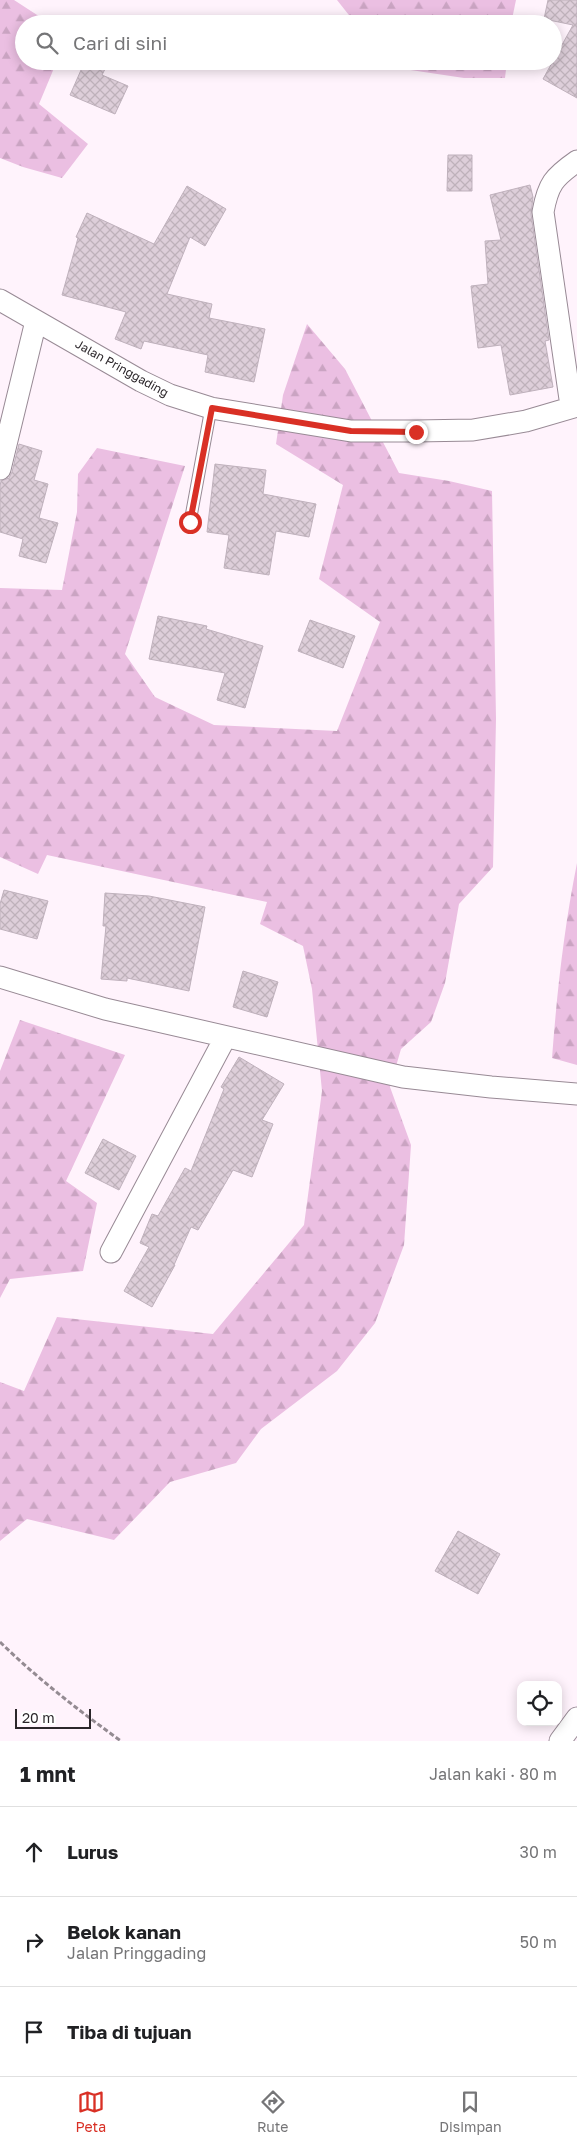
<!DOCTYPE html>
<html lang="id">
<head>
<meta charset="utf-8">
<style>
  :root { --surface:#fff; --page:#f2f2f2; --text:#202124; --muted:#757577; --line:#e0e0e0; --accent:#d93025 }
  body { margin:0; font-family:"Golos Text",sans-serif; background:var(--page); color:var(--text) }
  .controls { position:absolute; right:15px; bottom:15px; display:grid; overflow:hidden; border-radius:10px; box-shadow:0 2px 12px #0003 }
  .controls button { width:45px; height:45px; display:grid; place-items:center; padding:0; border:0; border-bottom:1px solid var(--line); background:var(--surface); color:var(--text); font:25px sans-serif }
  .scale { position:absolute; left:15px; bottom:12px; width:76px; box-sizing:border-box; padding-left:5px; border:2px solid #2b262a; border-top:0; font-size:14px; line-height:18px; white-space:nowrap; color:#2b262a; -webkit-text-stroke:4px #fff; paint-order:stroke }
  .stop { position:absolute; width:15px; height:15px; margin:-11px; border:4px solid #d93025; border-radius:50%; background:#fff }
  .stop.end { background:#d93025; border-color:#fff; box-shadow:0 1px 5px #0008 }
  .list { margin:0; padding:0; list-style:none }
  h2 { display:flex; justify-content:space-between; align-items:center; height:65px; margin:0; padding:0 20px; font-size:21px }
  h2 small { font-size:16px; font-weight:400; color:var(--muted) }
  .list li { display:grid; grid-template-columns:32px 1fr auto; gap:15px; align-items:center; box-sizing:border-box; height:90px; padding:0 20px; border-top:1px solid var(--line) }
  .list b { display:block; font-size:19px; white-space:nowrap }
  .list p { margin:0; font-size:16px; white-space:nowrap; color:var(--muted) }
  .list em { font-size:16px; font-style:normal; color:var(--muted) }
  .icon { flex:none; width:28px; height:28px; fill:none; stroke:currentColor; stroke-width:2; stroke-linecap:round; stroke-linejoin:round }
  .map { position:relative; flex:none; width:577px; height:1741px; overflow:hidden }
  .search { position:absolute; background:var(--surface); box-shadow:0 2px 12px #0003; left:15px; right:15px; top:15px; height:55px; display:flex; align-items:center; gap:12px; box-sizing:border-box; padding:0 18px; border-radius:28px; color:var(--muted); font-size:19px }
  .sheet { height:335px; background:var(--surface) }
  nav { display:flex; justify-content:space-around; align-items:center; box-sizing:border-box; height:70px; border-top:1px solid var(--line); background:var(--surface); font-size:14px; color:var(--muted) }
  nav a { display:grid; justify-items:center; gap:2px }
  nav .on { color:var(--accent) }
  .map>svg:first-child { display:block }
  .forest { fill:url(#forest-firs) }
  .building { fill:url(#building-cross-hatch); stroke:#bfb1bc }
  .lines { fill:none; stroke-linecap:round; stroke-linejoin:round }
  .lane-casing { stroke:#988a95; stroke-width:13 }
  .street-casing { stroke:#988a95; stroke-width:23 }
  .path { stroke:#948b92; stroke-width:3; stroke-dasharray:5 2.5; stroke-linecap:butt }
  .lane { stroke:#fff; stroke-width:11 }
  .street { stroke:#fff; stroke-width:21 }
  .route { stroke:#d93025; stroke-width:6 }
  .labels { text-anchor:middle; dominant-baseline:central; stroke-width:4.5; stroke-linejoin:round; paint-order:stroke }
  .street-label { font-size:12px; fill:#2b262a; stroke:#fff }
</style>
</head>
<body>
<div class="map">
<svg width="577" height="1741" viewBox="0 0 577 1741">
  <defs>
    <pattern id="forest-firs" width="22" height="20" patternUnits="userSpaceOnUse" patternTransform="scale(1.25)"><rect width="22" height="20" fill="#ebbfe2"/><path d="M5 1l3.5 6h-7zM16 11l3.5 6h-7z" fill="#caa4c2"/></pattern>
    <pattern id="building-cross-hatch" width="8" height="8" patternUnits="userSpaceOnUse" patternTransform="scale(1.25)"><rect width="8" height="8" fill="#ddced9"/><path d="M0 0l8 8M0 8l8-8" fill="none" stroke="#beb1ba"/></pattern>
  </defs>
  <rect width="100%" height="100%" fill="#fff3fc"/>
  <path class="forest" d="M0,0H14L51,24H24V61H57L39,104L88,144L62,178L23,167L0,158Z
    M337,0H516L511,24H356Z
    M376,61H507L505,78H464L377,65Z
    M307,324L345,369L399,473L449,481L492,491L496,719L493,867L459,904L445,983L431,1022L401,1049L390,1087L411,1145L404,1245L375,1323L337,1371L261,1429L236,1463L170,1482L114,1540L27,1519L0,1541V1382L24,1391L57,1317L213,1334L304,1225L322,1091L312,989L303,946L260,924L267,902L47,855L38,874L0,857V588L62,590L77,512L78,474L97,448L185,466L125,654L155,697L214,725L337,731L380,622L319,579L343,485L276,444L283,395Z
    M577,863V1065L552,1058C557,992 564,928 577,863Z
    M20,1020L125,1055L66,1181L97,1203L83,1271L10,1279L0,1298V1071Z"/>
  <path class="building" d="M548,0H577V98L543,79L573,25L544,19Z
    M85,61H94L106,67L102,75L128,86L115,114L70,95Z
    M448,155H472V191H447Z
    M530,185L533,197L531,214L549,340L545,341L553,387L510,395L501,345L478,348L471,286L488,284L485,241L501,240L490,195Z
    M187,186L226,209L205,246L190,237L167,294L212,304L209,318L265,329L254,382L205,372L208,355L144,341L141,349L115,339L126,312L62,295L78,238L76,237L87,213L154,244Z
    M19,444L42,451L34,480L48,484L39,518L58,523L46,563L19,556L23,539L0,532V486L1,481L9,478L12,472Z
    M215,464L266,470L263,494L316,504L309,537L276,531L269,575L224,568L229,535L207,532Z
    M158,616L207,626L206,629L263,646L245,708L217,700L225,673L149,659Z
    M310,620L355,636L343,668L298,651Z
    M4,890L48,901L37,939L0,929V904Z
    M105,893L149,896L205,907L189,991L127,978V981L101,979L106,926H103Z
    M243,971L278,982L267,1017L233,1007Z
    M239,1057L284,1084L262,1120L273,1124L252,1177L233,1170L198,1230L191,1227L174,1265H175L152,1307L124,1291L149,1247L140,1243L152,1214L158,1216L185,1168L191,1171L224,1089L221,1087Z
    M103,1139L136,1156L119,1190L85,1173Z
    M458,1531L500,1554L478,1594L435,1571Z"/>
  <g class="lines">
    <defs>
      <path id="lane" d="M190,522L211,408"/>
      <path id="street" d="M0,300L141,381L170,395L211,408L351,431H416L473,430L526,421L577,406
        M571,406L543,212C548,184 554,177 577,161
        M0,469L36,321
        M0,977L105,1009L403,1077L491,1087L577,1094
        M111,1252L225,1038
        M560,1741L577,1718"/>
    </defs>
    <use href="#lane" class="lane-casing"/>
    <use href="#street" class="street-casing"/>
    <path class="path" d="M0,1642C38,1679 78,1710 121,1741"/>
    <use href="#lane" class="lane"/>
    <use href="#street" class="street"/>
  </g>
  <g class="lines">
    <path class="route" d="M190,522L212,408L351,431L416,432"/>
  </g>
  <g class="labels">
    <g class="street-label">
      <text transform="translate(122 368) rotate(29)">Jalan Pringgading</text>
    </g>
  </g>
</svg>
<div class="controls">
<button><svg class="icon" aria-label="locate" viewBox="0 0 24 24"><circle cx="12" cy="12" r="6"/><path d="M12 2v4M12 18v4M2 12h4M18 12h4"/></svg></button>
</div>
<div class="scale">20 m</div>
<div class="stop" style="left:190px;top:522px"></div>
<div class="stop end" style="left:416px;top:432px"></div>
<div class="search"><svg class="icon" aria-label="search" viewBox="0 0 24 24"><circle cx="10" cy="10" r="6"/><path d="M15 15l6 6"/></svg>Cari di sini</div>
</div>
<section class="sheet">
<h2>1 mnt<small>Jalan kaki · 80 m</small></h2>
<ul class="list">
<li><svg class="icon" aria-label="ahead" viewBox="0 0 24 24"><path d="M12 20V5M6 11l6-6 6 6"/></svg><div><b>Lurus</b></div><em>30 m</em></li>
<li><svg class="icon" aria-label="right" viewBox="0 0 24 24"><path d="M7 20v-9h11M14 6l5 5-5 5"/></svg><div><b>Belok kanan</b><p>Jalan Pringgading</p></div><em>50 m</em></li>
<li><svg class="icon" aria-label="arrive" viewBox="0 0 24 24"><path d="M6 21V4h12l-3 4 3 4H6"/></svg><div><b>Tiba di tujuan</b></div></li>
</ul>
</section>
<nav>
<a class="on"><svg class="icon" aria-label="map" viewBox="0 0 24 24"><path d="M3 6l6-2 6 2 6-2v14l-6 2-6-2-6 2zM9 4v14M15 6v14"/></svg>Peta</a>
<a><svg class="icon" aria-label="directions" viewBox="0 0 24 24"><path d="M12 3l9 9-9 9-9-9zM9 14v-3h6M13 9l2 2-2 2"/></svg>Rute</a>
<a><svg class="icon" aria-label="saved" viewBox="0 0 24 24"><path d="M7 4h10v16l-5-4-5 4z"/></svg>Disimpan</a>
</nav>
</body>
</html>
